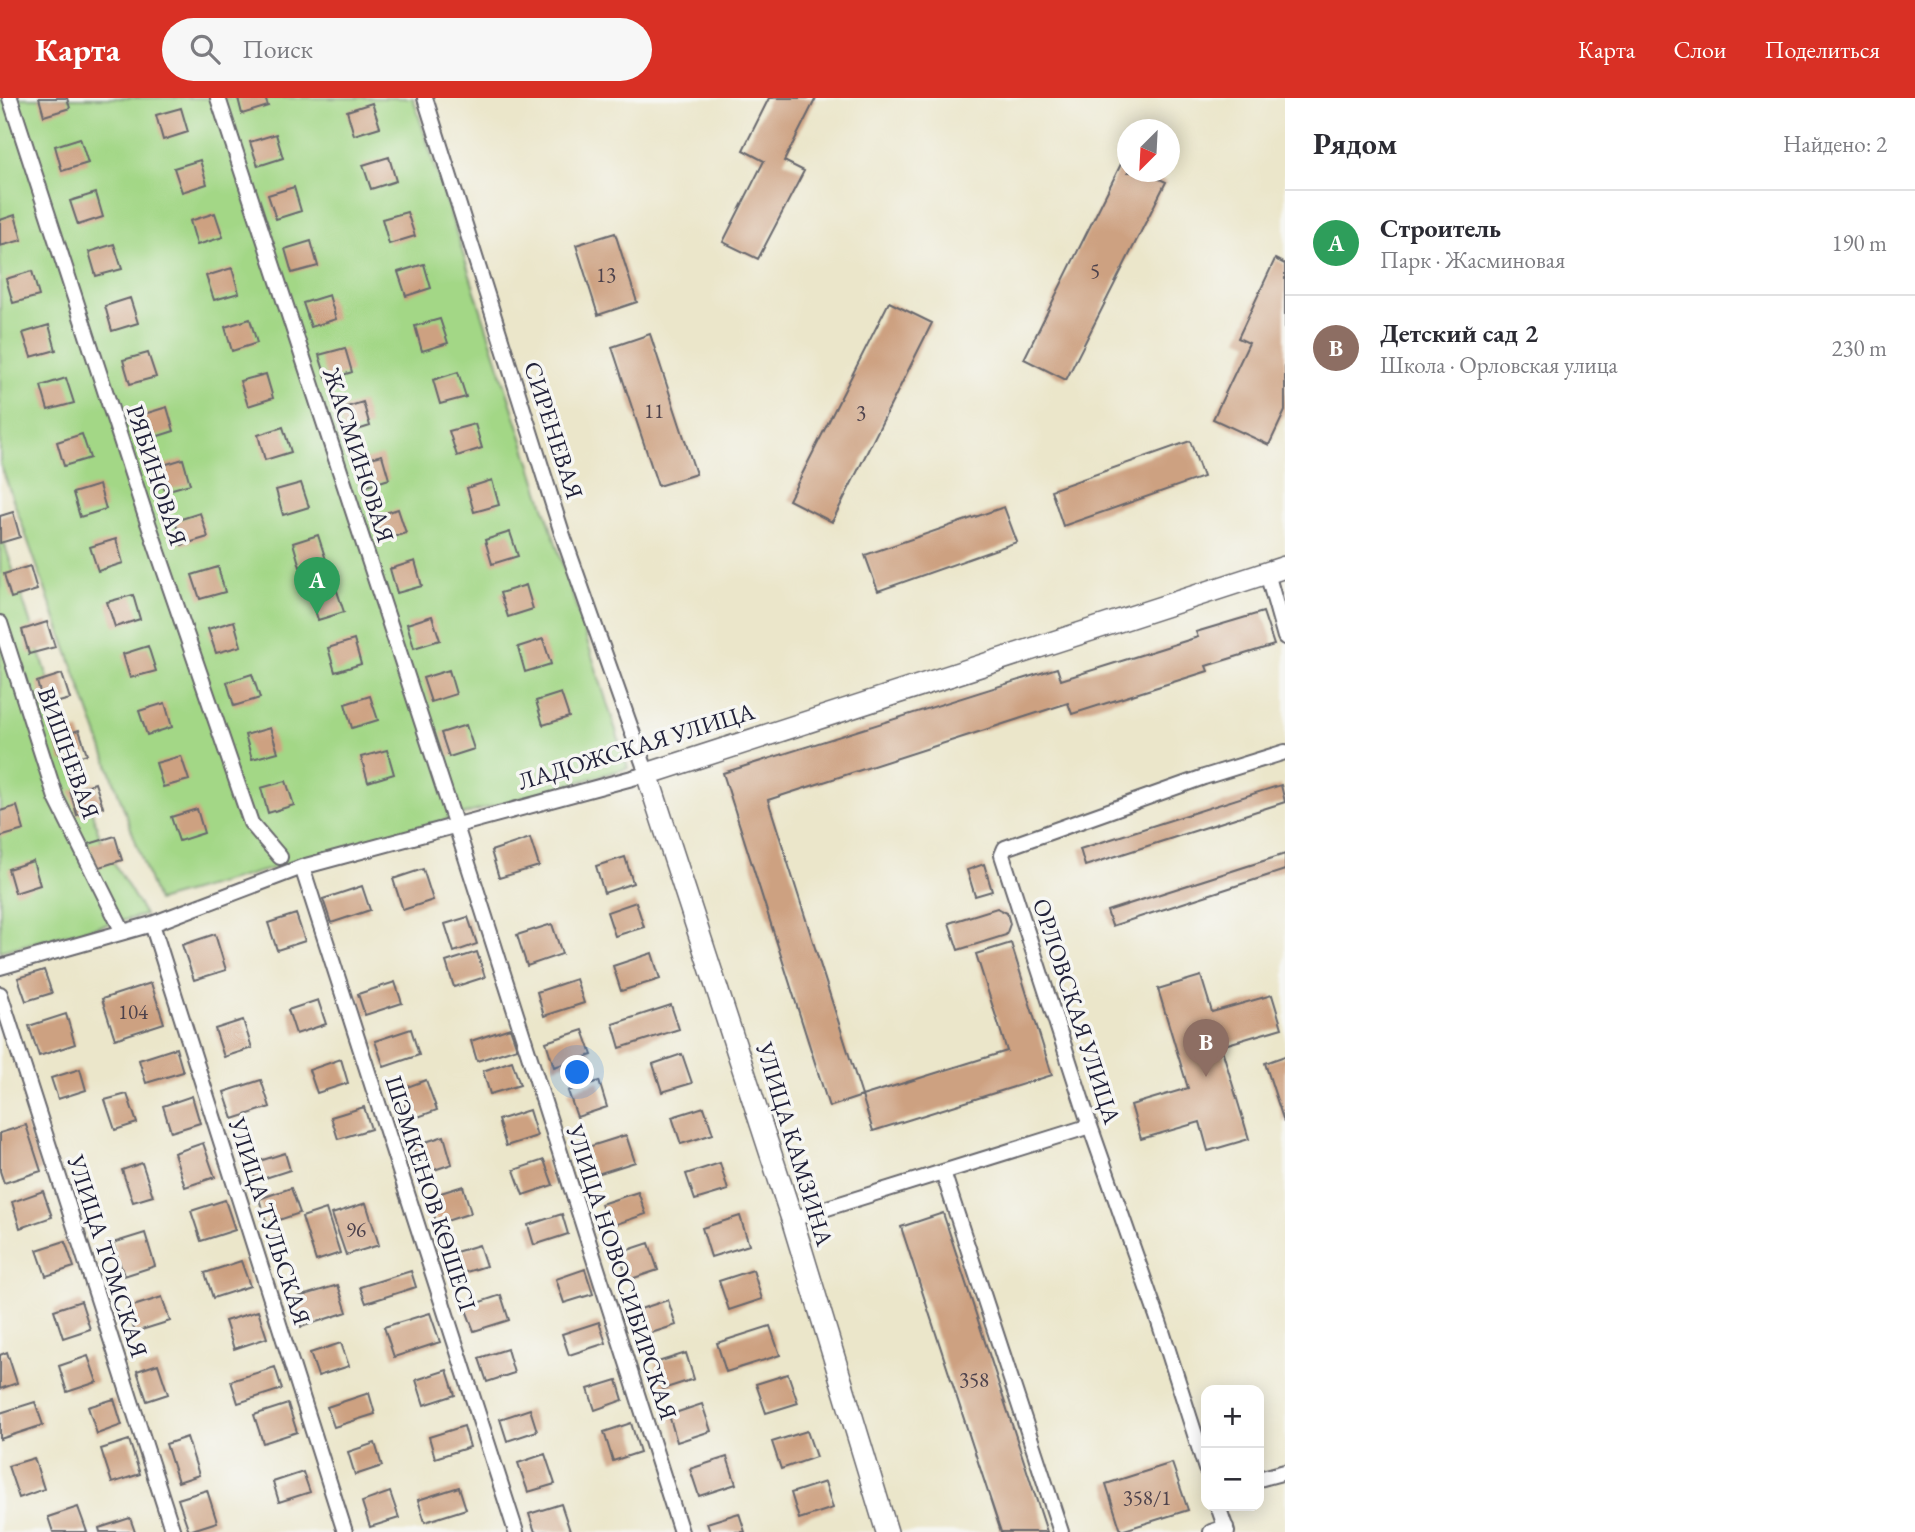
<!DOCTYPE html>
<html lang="ru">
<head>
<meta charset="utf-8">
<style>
  :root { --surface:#fff; --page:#f7f7f7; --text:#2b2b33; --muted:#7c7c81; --line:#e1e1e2; --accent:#d93025 }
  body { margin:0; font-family:"EB Garamond",serif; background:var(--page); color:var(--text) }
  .controls { position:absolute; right:21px; bottom:21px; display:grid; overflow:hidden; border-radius:14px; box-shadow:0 4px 18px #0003 }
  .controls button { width:63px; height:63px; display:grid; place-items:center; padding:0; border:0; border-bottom:2px solid var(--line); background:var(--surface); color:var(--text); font:35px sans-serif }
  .compass { position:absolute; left:1117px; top:21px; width:63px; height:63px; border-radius:50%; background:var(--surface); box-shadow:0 4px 18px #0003; rotate:204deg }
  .you { position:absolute; left:578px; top:975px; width:24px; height:24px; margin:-18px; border:5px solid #fff; border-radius:50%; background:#1a73e8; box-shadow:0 0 0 10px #1a73e833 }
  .badge { display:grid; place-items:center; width:46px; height:46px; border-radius:50%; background:var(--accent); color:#fff; font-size:23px; font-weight:700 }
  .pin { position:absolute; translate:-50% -58px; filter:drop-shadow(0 2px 4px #0008) }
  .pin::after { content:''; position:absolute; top:37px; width:24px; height:21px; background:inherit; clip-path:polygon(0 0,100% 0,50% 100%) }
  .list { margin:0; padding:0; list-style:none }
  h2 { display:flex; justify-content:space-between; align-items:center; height:91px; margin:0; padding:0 28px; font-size:30px }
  h2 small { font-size:23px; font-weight:400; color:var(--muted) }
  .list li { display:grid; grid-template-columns:46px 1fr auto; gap:21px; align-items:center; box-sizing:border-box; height:105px; padding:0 28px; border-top:2px solid var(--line) }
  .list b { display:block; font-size:26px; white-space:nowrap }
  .list p { margin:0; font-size:23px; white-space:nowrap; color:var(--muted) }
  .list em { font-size:23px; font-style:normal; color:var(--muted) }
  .icon { flex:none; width:38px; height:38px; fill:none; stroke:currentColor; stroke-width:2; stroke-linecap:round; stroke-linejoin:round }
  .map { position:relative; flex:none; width:1285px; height:1434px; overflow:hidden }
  header { display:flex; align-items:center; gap:42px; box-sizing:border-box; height:98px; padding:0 35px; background:var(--accent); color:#fff }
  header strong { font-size:33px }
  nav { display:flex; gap:38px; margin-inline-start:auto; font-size:24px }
  .search { width:490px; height:63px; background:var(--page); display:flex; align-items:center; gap:18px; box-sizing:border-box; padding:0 24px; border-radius:38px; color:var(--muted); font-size:26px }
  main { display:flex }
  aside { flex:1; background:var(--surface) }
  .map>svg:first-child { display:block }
  .green { fill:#a3d786; stroke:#627c60; stroke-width:2 }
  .building { fill:#cda181 }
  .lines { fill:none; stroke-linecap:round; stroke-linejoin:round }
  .street-casing { stroke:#68676d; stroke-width:18 }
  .secondary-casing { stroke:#68676d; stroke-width:24 }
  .street { stroke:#fff; stroke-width:14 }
  .secondary { stroke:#fff; stroke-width:21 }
  .labels { text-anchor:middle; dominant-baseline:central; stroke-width:7; stroke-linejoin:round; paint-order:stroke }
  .number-label { font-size:21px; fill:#4d424c }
  .street-label { font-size:24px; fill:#22223b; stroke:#f6f6f2 }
</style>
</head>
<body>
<header>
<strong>Карта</strong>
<div class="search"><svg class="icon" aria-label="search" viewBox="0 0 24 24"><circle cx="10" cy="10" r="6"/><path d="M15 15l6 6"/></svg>Поиск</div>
<nav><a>Карта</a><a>Слои</a><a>Поделиться</a></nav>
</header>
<main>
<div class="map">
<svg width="1285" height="1434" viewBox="0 0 1285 1434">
  <rect width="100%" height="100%" fill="#f6f6f2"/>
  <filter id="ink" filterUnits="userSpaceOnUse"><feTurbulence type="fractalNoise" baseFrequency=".0143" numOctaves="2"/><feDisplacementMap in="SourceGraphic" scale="14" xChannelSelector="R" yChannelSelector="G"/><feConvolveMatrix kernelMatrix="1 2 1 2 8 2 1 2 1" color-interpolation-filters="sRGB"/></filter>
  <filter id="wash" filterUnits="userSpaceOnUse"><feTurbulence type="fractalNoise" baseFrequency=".00686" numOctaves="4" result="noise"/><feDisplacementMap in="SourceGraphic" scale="28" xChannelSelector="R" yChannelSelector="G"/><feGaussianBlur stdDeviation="1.57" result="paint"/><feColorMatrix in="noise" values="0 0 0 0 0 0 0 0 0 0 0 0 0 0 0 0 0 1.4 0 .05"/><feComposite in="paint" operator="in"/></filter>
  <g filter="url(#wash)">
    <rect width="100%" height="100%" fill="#ebe6ca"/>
    <path class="green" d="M0,0H413L628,670L157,803L0,365Z
      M0,432L102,745L145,817L0,853Z"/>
    <g id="blocks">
      <path class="building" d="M39,0H67L70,10L44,18Z
        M238,0H265L268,8L242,16Z
        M769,0H816L784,63L804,73L758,161L723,144L764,63L743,52Z
        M372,5L380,29L354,37L347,13Z
        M181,10L188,34L163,42L156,17Z
        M276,36L283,60L258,68L250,44Z
        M80,40L88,65L62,73L55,48Z
        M389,59L396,83L371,91L363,67Z
        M200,62L207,86L182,94L174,70Z
        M1123,62L1128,65V74H1145L1166,84L1066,282L1024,261Z
        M294,89L301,113L276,121L268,97Z
        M96,95L103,119L78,127L70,103Z
        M407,114L415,138L389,146L382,121Z
        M215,115L223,139L197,147L190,123Z
        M15,117L22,142L0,148V122Z
        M615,135L637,204L598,217L576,147Z
        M311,143L318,168L292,175L285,151Z
        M114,146L122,171L96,178L89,154Z
        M1275,161L1285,166V313L1269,347L1213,321L1249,245L1238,240Z
        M424,166L431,190L406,198L398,174Z
        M232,170L239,195L214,202L206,178Z
        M32,173L39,198L13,205L6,181Z
        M329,197L336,221L311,229L303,205Z
        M130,200L138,225L112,233L105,208Z
        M889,204L932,225L832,424L789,402Z
        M250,221L257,245L232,253L225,229Z
        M440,221L448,245L422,253L415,228Z
        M49,227L56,252L31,259L23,235Z
        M650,236L696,376L658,388L612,249Z
        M345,250L352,274L327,282L319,257Z
        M148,255L156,279L130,286L123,262Z
        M458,274L466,299L440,306L433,282Z
        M266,276L273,300L248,308L240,283Z
        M66,280L74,305L48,312L41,288Z
        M363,304L370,328L345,336L337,312Z
        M167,309L174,333L149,341L141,317Z
        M475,326L482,350L457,358L449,333Z
        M283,329L291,354L265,362L258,337Z
        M82,336L90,360L64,368L57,344Z
        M1190,343L1203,379L1063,428L1051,392Z
        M382,357L389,381L364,389L356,364Z
        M183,361L190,386L165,393L157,369Z
        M492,382L499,407L474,414L467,390Z
        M301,385L309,409L283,417L276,392Z
        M99,387L106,411L80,419L73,395Z
        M1004,409L1017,444L878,493L865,457Z
        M398,411L406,435L380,443L373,419Z
        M13,414L20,439L0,445V418Z
        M200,415L208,439L182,447L175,423Z
        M510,434L518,458L492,466L485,442Z
        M318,437L326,462L300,469L293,445Z
        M116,441L123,465L98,473L90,449Z
        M415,463L422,488L397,495L390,471Z
        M30,468L37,492L11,500L4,476Z
        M218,469L225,494L200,501L192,477Z
        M526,487L533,511L508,519L500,495Z
        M336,490L344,514L318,522L311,498Z
        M133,497L140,521L115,529L107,504Z
        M1263,514L1274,547L1206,568L1208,573L1072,616L1068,605L768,702L862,998L829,1009L723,675L1057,570L1061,582L1198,539L1196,534Z
        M432,518L440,542L414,550L407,526Z
        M234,523L241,548L216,555L208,531Z
        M47,524L55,549L29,556L22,532Z
        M543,541L551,566L525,574L518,549Z
        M354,542L361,566L335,574L328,550Z
        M148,548L156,573L130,580L123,556Z
        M449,572L456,596L431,604L423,580Z
        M62,576L70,601L44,608L37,584Z
        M252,576L260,600L234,608L227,584Z
        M561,595L569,619L543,627L536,603Z
        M370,598L378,622L352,630L345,606Z
        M165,605L172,629L147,637L139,613Z
        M466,627L474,651L449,659L441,635Z
        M270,630L278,654L252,661L245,637Z
        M79,632L87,656L61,664L54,640Z
        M387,652L394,676L368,684L361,659Z
        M181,658L189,682L163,689L156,665Z
        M286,683L294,707L268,715L261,690Z
        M95,685L103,709L77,717L70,693Z
        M1281,687L1285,704L1085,768L1080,751Z
        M17,708L24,732L0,739V713Z
        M197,711L204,735L179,743L171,719Z
        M115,738L122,762L97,770L89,746Z
        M530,740L539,768L499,780L491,753Z
        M1285,756V772L1112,828L1107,813Z
        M625,759L633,785L604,795L596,768Z
        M33,763L40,787L15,795L8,771Z
        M984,766L992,793L975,798L967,772Z
        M423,771L433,802L403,812L393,781Z
        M362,788L370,812L331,825L323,801Z
        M636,804L644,829L615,838L607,814Z
        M997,810L1007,815L1010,826L1006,837L958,852L949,825Z
        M296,816L305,843L277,852L268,825Z
        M468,819L477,846L454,854L445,826Z
        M552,826L562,856L527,868L517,837Z
        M215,836L226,872L194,882L182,847Z
        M1011,845L1052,977L873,1033L862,998L1007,953L976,856Z
        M477,854L485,879L454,889L446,864Z
        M652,855L660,881L621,893L613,868Z
        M44,872L52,895L26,903L18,880Z
        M1201,878L1212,914L1272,897L1282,930L1221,948L1249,1041L1208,1053L1200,1024L1141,1041L1131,1007L1188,990L1158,891Z
        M576,881L584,905L544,918L537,894Z
        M395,884L402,905L365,917L358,896Z
        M151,885L164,925L115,941L102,901Z
        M318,902L326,926L296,936L288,912Z
        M671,907L679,931L620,950L613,926Z
        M66,916L75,946L39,958L29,928Z
        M243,922L252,950L224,959L215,931Z
        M510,930L517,950L477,963L471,943Z
        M411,931L419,957L384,969L375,943Z
        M583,932L592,957L554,969L546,944Z
        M176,950L183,974L146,985L139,962Z
        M682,956L692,985L662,994L653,966Z
        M1285,958V1024H1284L1265,965Z
        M341,961L348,985L317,995L309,972Z
        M512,963L520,987L490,996L483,973Z
        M80,971L86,992L58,1001L51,980Z
        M261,982L270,1009L233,1021L224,994Z
        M426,982L437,1012L410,1022L399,992Z
        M599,983L607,1009L577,1019L568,993Z
        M127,996L137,1025L115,1032L105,1002Z
        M192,998L200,1025L171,1034L163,1008Z
        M364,1009L371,1031L338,1041L331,1019Z
        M704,1009L713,1036L681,1046L672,1019Z
        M529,1012L537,1038L506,1048L498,1022Z
        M26,1027L41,1073L4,1085L0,1073V1035Z
        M626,1037L635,1064L594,1077L585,1050Z
        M444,1038L452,1066L422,1076L413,1048Z
        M203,1045L215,1079L185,1089L174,1055Z
        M285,1055L290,1072L256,1083L250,1066Z
        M544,1062L553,1087L523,1097L514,1072Z
        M142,1065L153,1098L133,1104L122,1072Z
        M720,1065L728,1092L695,1102L686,1076Z
        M463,1088L471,1115L437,1126L428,1099Z
        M291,1090L300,1115L267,1126L259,1101Z
        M43,1093L52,1119L20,1130L12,1104Z
        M638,1094L646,1116L608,1129L601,1106Z
        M225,1102L235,1132L201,1143L191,1113Z
        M366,1105L379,1147L346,1157L332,1116Z
        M326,1111L340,1155L316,1163L302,1119Z
        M943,1115L1047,1434H1001L901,1129Z
        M562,1116L568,1136L534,1147L528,1127Z
        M740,1118L749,1147L711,1159L702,1130Z
        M145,1135L155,1168L124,1178L113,1145Z
        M65,1143L74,1169L46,1178L37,1152Z
        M649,1145L658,1172L628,1182L619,1155Z
        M479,1147L486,1168L453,1178L446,1157Z
        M241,1163L250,1188L213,1200L205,1175Z
        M585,1171L593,1196L564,1205L556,1181Z
        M753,1172L762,1201L729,1212L719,1183Z
        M411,1173L416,1189L366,1205L360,1189Z
        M338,1187L347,1214L301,1229L292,1201Z
        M501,1197L509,1222L474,1233L465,1209Z
        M162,1199L170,1223L135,1234L127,1210Z
        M668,1202L676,1227L642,1238L634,1213Z
        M81,1203L90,1231L63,1240L54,1212Z
        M258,1213L267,1240L234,1251L225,1223Z
        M430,1215L440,1244L394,1259L384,1229Z
        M599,1224L606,1245L569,1257L562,1236Z
        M770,1228L780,1257L726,1274L717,1245Z
        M341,1245L349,1268L318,1278L310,1255Z
        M507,1251L514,1275L487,1284L479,1260Z
        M7,1254L17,1285L0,1291V1257Z
        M686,1255L694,1281L663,1291L655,1265Z
        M88,1258L97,1284L67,1294L59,1268Z
        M158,1266L168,1296L147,1303L137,1273Z
        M275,1269L282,1291L238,1305L231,1283Z
        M447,1272L455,1297L424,1307L416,1282Z
        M788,1276L798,1305L766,1315L756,1286Z
        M617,1282L623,1302L595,1312L588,1291Z
        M369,1295L375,1316L334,1329L327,1309Z
        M114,1301L122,1327L97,1336L88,1309Z
        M35,1304L43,1327L0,1341V1315Z
        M288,1306L297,1334L263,1345L254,1317Z
        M702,1306L711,1333L677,1344L669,1317Z
        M530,1311L537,1333L507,1343L500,1321Z
        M631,1325L640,1354L613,1363L604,1334Z
        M464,1328L470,1349L435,1360L429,1339Z
        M807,1333L816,1359L781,1371L772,1344Z
        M187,1339L199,1377L178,1384L166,1346Z
        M129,1342L140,1376L112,1385L101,1351Z
        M375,1345L382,1368L355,1377L348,1354Z
        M545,1356L555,1386L528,1394L518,1365Z
        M727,1359L736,1386L699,1398L690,1371Z
        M34,1360L44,1391L19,1400L8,1368Z
        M1172,1365L1188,1412L1121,1433L1106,1386Z
        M303,1374L310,1394L279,1404L273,1384Z
        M825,1384L833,1410L799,1421L791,1395Z
        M459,1389L466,1411L425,1424L418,1402Z
        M207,1392L217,1424L189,1433L178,1401Z
        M390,1394L399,1420L370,1429L362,1404Z
        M561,1406L570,1433L535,1434L529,1416Z
        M78,1409L87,1434H53L48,1419Z
        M739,1415L745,1434H710L707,1425Z
        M130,1420L135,1434H100L99,1430Z"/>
    </g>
  </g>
  <g filter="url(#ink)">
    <use href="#blocks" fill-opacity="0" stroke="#68676d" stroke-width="2"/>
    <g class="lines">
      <defs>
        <path id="street" d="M10,0L145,416L251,725L280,759
          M218,0L456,728L681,1434
          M1267,475L1285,539
          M0,525L56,700L123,834
          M302,769L516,1434
          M152,826L345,1434
          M0,869L152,826L302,769L647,676L562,435L425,0
          M0,896L173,1434
          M943,1074L1061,1434
          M792,1121L1090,1028
          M1206,1371L1159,1224L1090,1028L1002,757L1005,750L1204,679L1285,654
          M1259,1381L1285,1374
          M1218,1408L1227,1434
          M1211,1434L1226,1429"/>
        <path id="secondary" d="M887,1434L792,1121L647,676L1285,469"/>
      </defs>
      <use href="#street" class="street-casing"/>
      <use href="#secondary" class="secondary-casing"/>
      <use href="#street" class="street"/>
      <use href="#secondary" class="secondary"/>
    </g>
  </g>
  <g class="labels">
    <g class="number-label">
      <text x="1095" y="172">5</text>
      <text x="606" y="176">13</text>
      <text x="654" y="312">11</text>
      <text x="861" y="314">3</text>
      <text x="133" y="913">104</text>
      <text x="356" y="1131">96</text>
      <text x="974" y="1281">358</text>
      <text x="1147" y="1399">358/1</text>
    </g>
    <g class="street-label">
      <text transform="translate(554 332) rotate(72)">СИРЕНЕВАЯ</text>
      <text transform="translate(359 357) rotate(72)">ЖАСМИНОВАЯ</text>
      <text transform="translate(157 377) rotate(72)">РЯБИНОВАЯ</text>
      <text transform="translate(636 648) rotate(-17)">ЛАДОЖСКАЯ УЛИЦА</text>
      <text transform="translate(69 655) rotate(70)">ВИШНЕВАЯ</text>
      <text transform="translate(1077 913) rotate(72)">ОРЛОВСКАЯ УЛИЦА</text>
      <text transform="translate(795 1046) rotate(73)">УЛИЦА КАМЗИНА</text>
      <text transform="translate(431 1095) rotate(72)">ШӘМКЕНОВ КӨШЕСІ</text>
      <text transform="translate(270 1123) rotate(72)">УЛИЦА ТУЛЬСКАЯ</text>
      <text transform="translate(108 1158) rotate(72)">УЛИЦА ТОМСКАЯ</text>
      <text transform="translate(622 1174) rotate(72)">УЛИЦА НОВОСИБИРСКАЯ</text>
    </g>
  </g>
</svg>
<div class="controls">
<button>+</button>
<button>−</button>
</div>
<svg class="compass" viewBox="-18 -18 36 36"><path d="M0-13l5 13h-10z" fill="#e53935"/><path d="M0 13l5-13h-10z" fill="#7c7c81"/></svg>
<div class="you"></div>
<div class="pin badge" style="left:317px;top:517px;background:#2e9e5b">A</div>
<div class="pin badge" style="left:1206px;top:979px;background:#8d6e63">B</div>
</div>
<aside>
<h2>Рядом<small>Найдено: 2</small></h2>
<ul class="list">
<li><span class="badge" style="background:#2e9e5b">A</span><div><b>Строитель</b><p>Парк · Жасминовая</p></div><em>190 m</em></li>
<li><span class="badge" style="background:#8d6e63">B</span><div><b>Детский сад 2</b><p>Школа · Орловская улица</p></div><em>230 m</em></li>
</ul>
</aside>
</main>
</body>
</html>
